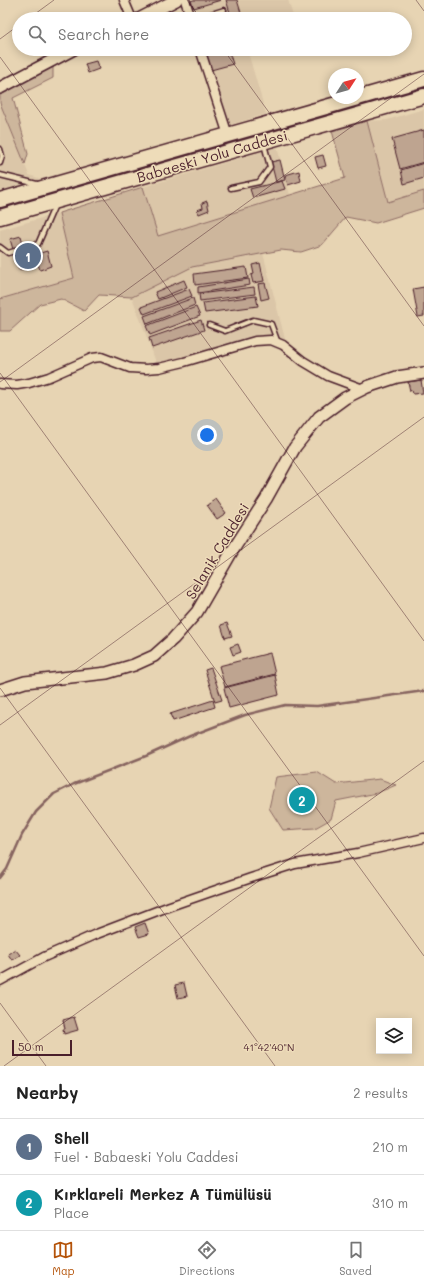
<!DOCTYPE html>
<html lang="en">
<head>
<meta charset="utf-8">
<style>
  :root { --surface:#fff; --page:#f2f2f2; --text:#222; --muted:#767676; --line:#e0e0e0; --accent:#b45309 }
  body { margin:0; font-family:Mali,sans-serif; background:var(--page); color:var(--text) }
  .controls { position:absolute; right:12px; bottom:12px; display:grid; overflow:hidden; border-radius:0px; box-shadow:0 2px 10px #0003 }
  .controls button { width:36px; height:36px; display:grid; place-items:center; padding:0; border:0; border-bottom:1px solid var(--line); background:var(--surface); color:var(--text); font:20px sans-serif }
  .compass { position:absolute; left:328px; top:68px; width:36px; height:36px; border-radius:50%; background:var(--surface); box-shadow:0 2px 10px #0003; rotate:54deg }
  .scale { position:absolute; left:12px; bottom:10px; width:60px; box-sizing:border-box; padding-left:4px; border:2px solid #4a1f2b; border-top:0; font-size:11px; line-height:14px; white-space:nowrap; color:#4a1f2b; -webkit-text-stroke:3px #eedcb9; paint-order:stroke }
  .you { position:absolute; left:207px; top:435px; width:14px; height:14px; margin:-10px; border:3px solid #fff; border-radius:50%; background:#1a73e8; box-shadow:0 0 0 6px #1a73e833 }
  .badge { display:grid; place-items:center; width:26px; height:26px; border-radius:50%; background:var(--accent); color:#fff; font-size:13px; font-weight:700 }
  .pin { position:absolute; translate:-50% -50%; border:2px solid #fff; box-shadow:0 1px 4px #0006 }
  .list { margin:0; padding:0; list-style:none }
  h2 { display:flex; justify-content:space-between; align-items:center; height:52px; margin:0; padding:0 16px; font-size:17px }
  h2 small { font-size:13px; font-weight:400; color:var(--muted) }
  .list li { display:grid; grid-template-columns:26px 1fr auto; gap:12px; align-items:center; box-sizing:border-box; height:56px; padding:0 16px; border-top:1px solid var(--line) }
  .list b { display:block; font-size:15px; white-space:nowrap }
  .list p { margin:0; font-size:13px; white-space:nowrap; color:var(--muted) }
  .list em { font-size:13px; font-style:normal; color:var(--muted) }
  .icon { flex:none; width:22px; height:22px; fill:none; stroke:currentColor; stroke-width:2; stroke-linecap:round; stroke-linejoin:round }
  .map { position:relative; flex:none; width:424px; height:1066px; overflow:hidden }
  .search { position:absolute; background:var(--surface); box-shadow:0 2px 10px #0003; left:12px; right:12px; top:12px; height:44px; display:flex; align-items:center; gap:10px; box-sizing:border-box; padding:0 14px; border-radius:22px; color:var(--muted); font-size:15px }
  .sheet { height:164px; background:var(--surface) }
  nav { display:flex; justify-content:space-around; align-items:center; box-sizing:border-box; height:56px; border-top:1px solid var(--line); background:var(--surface); font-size:11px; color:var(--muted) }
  nav a { display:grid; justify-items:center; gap:2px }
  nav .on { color:var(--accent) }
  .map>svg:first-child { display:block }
  .built { fill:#dbc6a8 }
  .green { fill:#cdb69c; stroke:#8c6a64 }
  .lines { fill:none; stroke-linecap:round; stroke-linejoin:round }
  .stream { stroke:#86635f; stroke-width:2.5 }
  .building { fill:#bea490; stroke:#4a1f2b }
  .lane-casing { stroke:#4a1f2b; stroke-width:7 }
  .street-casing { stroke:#4a1f2b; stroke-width:11 }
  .secondary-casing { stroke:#4a1f2b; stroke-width:14 }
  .highway-casing { stroke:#4a1f2b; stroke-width:17 }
  .lane { stroke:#eedcb9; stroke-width:4 }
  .street { stroke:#eedcb9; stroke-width:8 }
  .secondary { stroke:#eedcb9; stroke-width:11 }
  .highway { stroke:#eedcb9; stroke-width:14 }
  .ticks { fill:none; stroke:#4a1f2b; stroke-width:1; stroke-opacity:0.45 }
  .labels { text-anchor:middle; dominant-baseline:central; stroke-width:3; stroke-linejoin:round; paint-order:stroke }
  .street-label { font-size:14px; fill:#4a1f2b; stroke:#eedcb9 }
  .ticks-label { font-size:10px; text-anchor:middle; fill:#4a1f2b; stroke:#eedcb9; stroke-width:3; stroke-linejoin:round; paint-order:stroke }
</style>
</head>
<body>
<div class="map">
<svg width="424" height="1066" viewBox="0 0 424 1066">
  <rect width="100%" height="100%" fill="#e7d4b3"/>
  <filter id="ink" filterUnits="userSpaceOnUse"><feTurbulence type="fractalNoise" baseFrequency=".025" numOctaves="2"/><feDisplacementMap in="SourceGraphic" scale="8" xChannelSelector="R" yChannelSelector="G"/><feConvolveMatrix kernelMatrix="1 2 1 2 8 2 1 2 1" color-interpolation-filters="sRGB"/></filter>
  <g filter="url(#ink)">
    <path class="built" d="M189,0H288L294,19H194Z
      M203,49H247L266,114L231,125L222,113Z
      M0,103L29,175L41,179L0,191Z
      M424,109V191L388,202L367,121L387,120Z
      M277,147L290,195L158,236L143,187Z
      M59,213L74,278L0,299V230Z
      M263,253L286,343L261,335L157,365L132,297L192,267Z"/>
    <path class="green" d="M53,67V78L13,98L28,154L25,164L0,103V95Z
      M367,121L388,202L424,191V208L376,223L346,217L322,245L301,252L281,250L192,267L132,297L99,295L84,311L61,299L40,304L10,331H0V299L74,278L59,213L143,187L158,236L345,178L332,131Z
      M317,772L336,784L380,779L396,785L377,793L336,801L331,819L315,828L283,830L269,808L276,777Z"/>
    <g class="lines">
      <path class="stream" d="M0,878L7,869L22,835L36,812L54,794L74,784L146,756L190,736L245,715L285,705L317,706L424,691"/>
    </g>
    <path class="building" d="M193,0H221L194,8L191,1Z
      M226,0H237L243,19H232Z
      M205,49H228L233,64L211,70Z
      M96,61L99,69L88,73L85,64Z
      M424,130V162L400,169L392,139Z
      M323,155L326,166L318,168L315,157Z
      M280,160L285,180L276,182L271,162Z
      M424,163V178L404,184L401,170Z
      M299,171L301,181L288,185L285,175Z
      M282,181L285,189L253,198L250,189Z
      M207,201L209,210L199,214L197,210L203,208L202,203Z
      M21,236L27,257L47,251L51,266L40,270L38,264L19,270L10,239Z
      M260,263L264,281L253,283L251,275L254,274L252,265Z
      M246,267L248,278L195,285L194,274Z
      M249,279L250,285L198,293V287Z
      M184,280L187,287L158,299L155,292Z
      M265,283L269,298L261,300L258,284Z
      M254,287L255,294L200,301L199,294Z
      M424,287V316L418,317L413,289Z
      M189,289L192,296L144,314L141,307Z
      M256,296L258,306L205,313L203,303Z
      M193,298L195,305L147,324L144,316Z
      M196,307L200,316L150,335L146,326Z
      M201,320L204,330L152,348L149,338Z
      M421,380L423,393L413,394L412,390L410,391L408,382Z
      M216,499L226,513L217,519L207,505Z
      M227,623L232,636L225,638L221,625Z
      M238,644L241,652L233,655L230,647Z
      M270,653L275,674L225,687L219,666Z
      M211,668L222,700L215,702L205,670Z
      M275,675L279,695L229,708L224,688Z
      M213,700L215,707L173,721L170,714Z
      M145,923L149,934L139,937L135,927Z
      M15,949L20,955L12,960L8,954Z
      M184,983L187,996L178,998L175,985Z
      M74,1017L78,1030L64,1034L63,1029H65L63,1020Z"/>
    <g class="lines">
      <defs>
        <path id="lane" d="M195,19L224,10
          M0,149L2,156L0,163
          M0,175L37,184
          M231,188L259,182L270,167L264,144
          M0,247L8,253L38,244L55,205
          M209,325L225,331L253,320L271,324L278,343"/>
        <path id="street" d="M124,0L132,19
          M185,0L191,19
          M200,49L228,135
          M0,384L17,385L29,383L49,377L92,358L101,357L130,368L146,369L159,368L184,362L255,341L271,340L283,345L303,361L328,376L363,389
          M0,981L44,957L94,935L170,906L251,878L295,864L358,853L424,838"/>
        <path id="secondary" d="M139,19L176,0
          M0,88L74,49
          M0,690L25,682L107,673L134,665L154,656L173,639L197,612L231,553L266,499L295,447L319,417L345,398L367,387L397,377L424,373"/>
        <path id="highway" d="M0,200L424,79
          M0,217L424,96"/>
      </defs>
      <use href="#lane" class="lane-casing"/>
      <use href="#street" class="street-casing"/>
      <use href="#secondary" class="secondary-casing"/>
      <use href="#highway" class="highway-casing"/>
      <use href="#lane" class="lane"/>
      <use href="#street" class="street"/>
      <use href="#secondary" class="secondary"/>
      <use href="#highway" class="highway"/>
    </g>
  </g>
  <path class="ticks" d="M187,0L201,19M416,0L424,11M28,19L54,0M0,39L19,25M223,49L424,326M0,57L424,641M0,373L424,956M0,382L424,74M0,688L275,1066M0,725L424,417M0,1003L46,1066M4,1066L424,761"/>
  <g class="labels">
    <g class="street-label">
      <text transform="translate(212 156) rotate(-16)">Babaeski Yolu Caddesi</text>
      <text transform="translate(217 551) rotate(-59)">Selanik Caddesi</text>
    </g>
  </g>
  <g class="ticks-label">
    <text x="269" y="1051">41°42'40"N</text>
  </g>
</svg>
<div class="controls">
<button><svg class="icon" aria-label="layers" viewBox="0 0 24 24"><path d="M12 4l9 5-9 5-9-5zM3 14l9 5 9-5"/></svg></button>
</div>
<svg class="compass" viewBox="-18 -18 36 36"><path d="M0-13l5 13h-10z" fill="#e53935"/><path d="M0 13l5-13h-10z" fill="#767676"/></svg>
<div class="scale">50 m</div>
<div class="you"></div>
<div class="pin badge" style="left:28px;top:256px;background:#5c6f8a">1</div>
<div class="pin badge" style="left:302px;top:800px;background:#0f9aa8">2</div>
<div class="search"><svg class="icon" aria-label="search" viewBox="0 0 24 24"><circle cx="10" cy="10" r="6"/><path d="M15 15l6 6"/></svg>Search here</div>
</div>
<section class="sheet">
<h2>Nearby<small>2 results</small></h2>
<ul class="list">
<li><span class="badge" style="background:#5c6f8a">1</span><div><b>Shell</b><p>Fuel · Babaeski Yolu Caddesi</p></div><em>210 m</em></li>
<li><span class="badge" style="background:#0f9aa8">2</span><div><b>Kırklareli Merkez A Tümülüsü</b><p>Place</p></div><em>310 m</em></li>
</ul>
</section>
<nav>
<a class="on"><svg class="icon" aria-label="map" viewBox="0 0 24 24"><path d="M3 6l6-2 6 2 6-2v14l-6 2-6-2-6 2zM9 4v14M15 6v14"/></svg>Map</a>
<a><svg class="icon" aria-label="directions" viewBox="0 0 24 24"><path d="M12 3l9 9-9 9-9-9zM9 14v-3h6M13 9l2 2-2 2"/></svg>Directions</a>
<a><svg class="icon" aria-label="saved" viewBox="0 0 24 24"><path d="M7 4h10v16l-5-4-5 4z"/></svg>Saved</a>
</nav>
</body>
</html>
